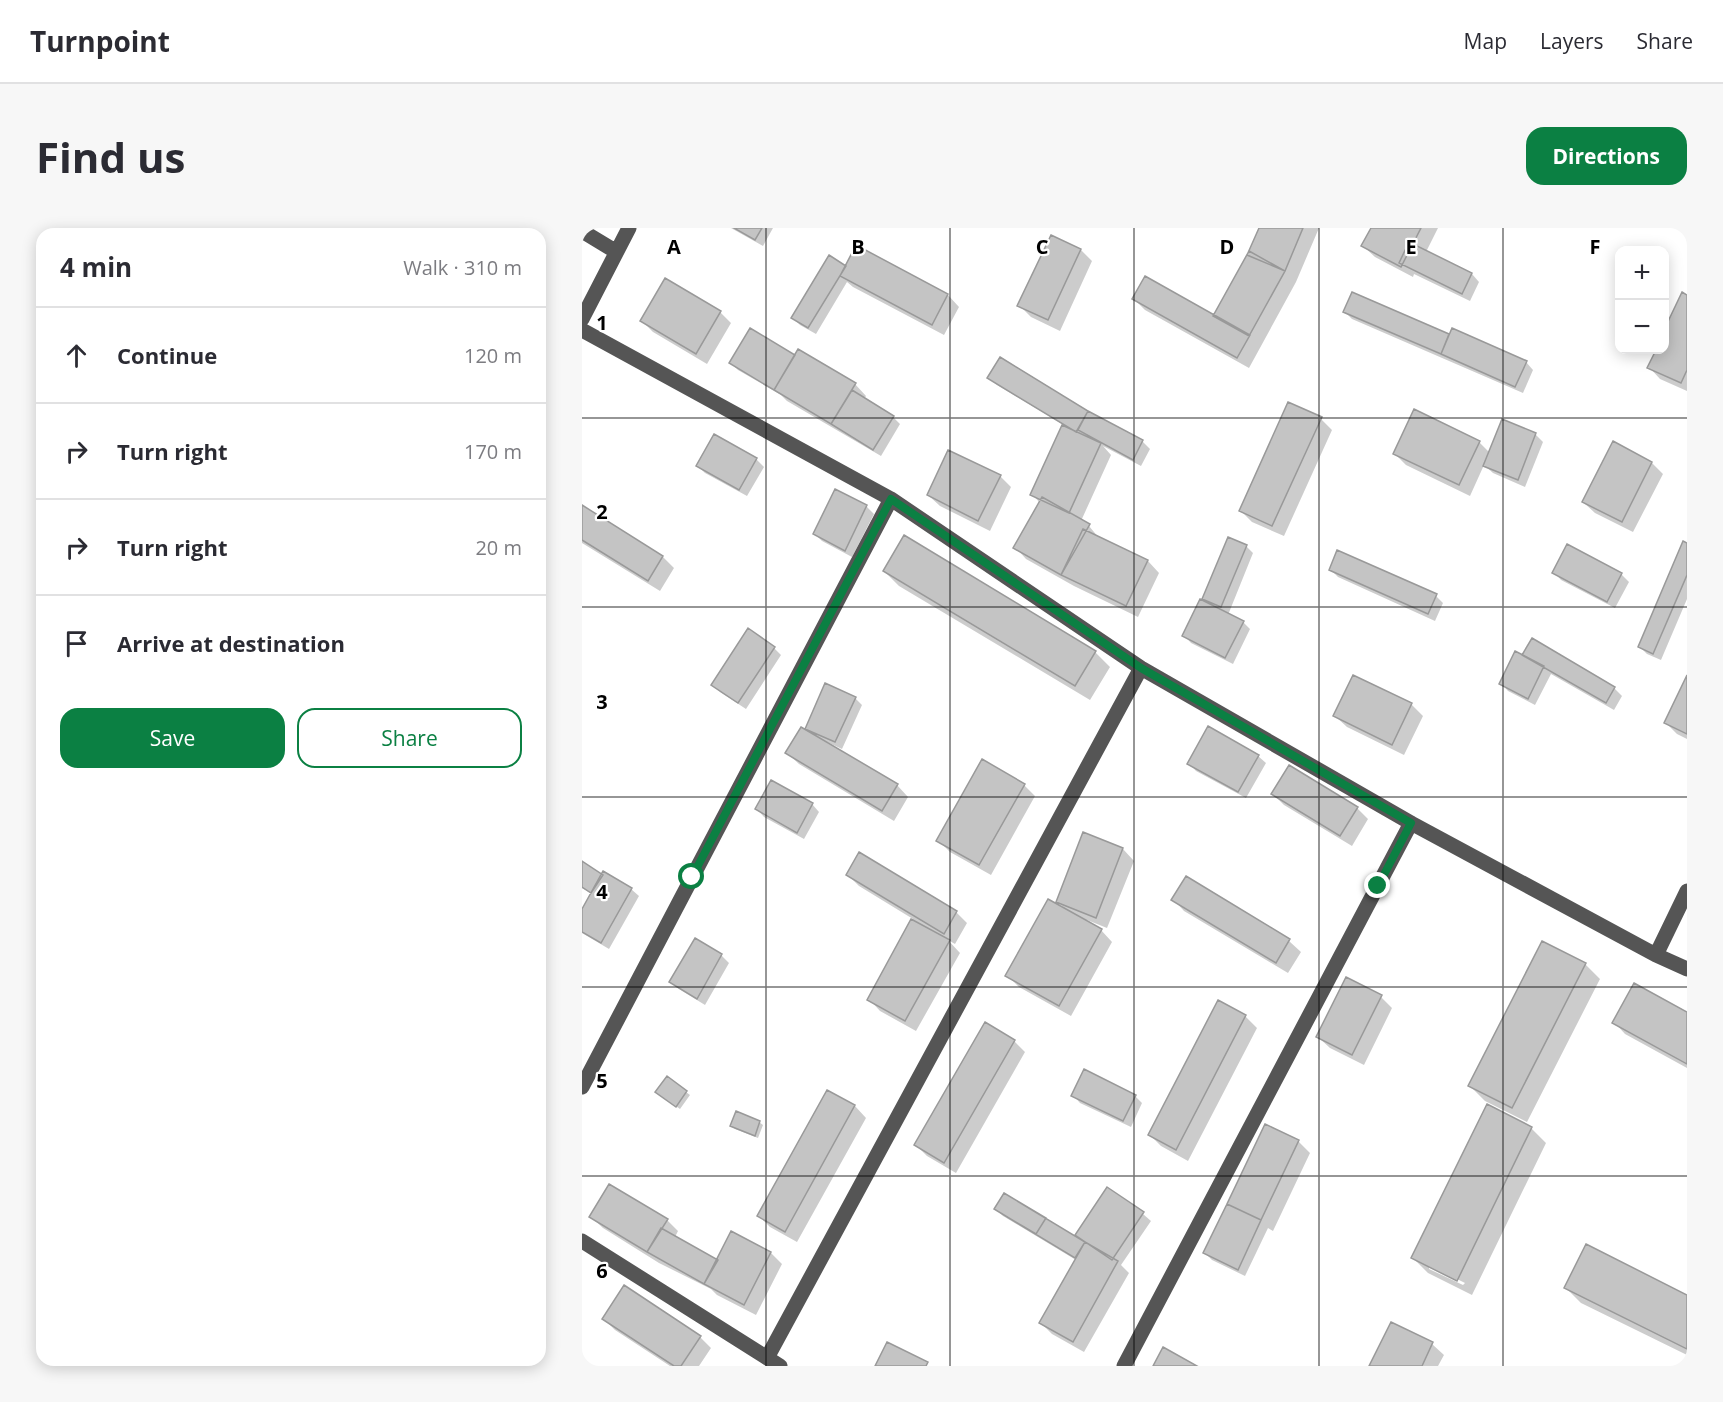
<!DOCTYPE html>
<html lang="en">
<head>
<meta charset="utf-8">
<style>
  :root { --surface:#fff; --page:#f7f7f7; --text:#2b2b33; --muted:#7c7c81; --line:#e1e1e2; --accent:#0b8043 }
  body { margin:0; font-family:"Open Sans",sans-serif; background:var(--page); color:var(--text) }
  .controls { position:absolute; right:18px; top:18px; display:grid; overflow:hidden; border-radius:12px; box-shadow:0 3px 15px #0003 }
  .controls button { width:54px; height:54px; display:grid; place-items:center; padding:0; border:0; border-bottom:2px solid var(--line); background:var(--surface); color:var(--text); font:30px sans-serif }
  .stop { position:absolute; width:18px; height:18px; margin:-14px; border:4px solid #0b8043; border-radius:50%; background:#fff }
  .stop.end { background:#0b8043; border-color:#fff; box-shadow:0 2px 6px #0008 }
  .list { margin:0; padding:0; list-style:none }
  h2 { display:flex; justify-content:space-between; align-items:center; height:78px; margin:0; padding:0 24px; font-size:26px }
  h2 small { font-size:20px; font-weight:400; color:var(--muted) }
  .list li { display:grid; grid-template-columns:39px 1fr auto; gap:18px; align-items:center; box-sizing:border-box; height:96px; padding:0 24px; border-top:2px solid var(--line) }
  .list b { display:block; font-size:22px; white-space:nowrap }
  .list em { font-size:20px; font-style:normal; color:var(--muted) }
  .actions { display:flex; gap:12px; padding:18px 24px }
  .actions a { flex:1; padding:14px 0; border:2px solid var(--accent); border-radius:18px; text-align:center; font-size:21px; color:var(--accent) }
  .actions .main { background:var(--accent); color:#fff }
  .icon { flex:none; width:33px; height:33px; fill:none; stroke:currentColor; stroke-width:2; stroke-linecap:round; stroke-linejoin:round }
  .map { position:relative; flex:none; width:1105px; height:1138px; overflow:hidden; border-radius:18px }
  header { display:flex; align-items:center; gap:36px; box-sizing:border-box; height:84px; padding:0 30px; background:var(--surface); border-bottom:2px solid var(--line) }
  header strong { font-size:28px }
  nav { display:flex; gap:33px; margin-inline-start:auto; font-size:21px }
  .intro { display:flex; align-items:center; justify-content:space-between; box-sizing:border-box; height:144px; padding:0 36px }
  h1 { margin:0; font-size:42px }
  .button { padding:15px 27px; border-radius:18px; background:var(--accent); color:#fff; font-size:21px; font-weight:700 }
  main { display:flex; gap:36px; padding:0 36px }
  aside { flex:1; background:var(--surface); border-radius:18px; box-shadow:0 3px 15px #0003 }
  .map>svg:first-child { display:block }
  .shadow { fill:#0003; fill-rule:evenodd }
  .building { fill:#c4c4c4; stroke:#999; stroke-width:1.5 }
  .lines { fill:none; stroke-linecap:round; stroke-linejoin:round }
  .minor { stroke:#555; stroke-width:15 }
  .route { stroke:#0b8043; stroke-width:8 }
  .grid { fill:none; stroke:#000; stroke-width:1.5; stroke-opacity:0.55 }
  .grid-label { font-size:20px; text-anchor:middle; font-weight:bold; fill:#000; stroke:#fff; stroke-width:4.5; stroke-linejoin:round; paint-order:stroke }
</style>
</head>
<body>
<header>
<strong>Turnpoint</strong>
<nav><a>Map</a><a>Layers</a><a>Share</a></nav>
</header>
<div class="intro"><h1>Find us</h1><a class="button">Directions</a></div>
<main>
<aside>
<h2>4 min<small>Walk · 310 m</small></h2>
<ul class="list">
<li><svg class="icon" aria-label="ahead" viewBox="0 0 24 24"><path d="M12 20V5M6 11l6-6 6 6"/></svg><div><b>Continue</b></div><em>120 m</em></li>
<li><svg class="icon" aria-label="right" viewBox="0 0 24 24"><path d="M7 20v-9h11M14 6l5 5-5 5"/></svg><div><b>Turn right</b></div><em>170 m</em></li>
<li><svg class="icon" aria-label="right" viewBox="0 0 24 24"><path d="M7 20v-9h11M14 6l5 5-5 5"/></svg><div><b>Turn right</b></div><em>20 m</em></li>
<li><svg class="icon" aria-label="arrive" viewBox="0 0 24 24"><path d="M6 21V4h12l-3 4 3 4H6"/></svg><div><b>Arrive at destination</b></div></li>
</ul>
<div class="actions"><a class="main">Save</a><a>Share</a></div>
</aside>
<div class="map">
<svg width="1105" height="1138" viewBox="0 0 1105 1138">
  <rect width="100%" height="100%" fill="#fff"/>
  <path class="shadow" d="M149,0H191L181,18Z
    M678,0H737L714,54L667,140L563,82L552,71L632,89L668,24Z
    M790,0H856L844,24L890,46L897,54L888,73L832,46L831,49L793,29L781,18Z
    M470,9L499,22L510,33L478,103L449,89L437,77Z
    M275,19L366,67L377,79L362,107L271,59L265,54L234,106L218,97L211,90L264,40Z
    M771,66L868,108L944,134L951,142L941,165L770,91L763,84Z
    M1100,66L1105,68V163L1078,151L1067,139L1075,122H1082Z
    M138,84L149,95L125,136L71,104L60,93Z
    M419,131L506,184L560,213L568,221L559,238L521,218L529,227L499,293L507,298L517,310L566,333L577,345L556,389L492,358L444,331L433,319L458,275L450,266L482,197L415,157L407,150Z
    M149,135L273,156L284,168L282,171L311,189L318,196L299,228L205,173L199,167L156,142Z
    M739,191L750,202L702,308L670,294L659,283Z
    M953,206L961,214L943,259L911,245L902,237L888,268L824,237L813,226L897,214L908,225Z
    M133,208L174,231L182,239L165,268L123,245L116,238Z
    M1031,215L1070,235L1081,246L1051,304L1013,285L1001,274Z
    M418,248L429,259L408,303L358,278L346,267Z
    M254,263L285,279L292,286L270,329L240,313L233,306Z
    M0,279L81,329L92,340L78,363L0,315Z
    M647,311L664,318L671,325L646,387L661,394L668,401L651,436L609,415L602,407L621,374Z
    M1102,315L1105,316V371L1079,432L1065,426L1058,419Z
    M986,318L1039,346L1047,354L1033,380L979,352L972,344Z
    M748,341L854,368L861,375L853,393L756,349Z
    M302,343L513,424L528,439L508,472L317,358Z
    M192,420L199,427L164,481L138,464L131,456Z
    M934,425L1032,460L1040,468L1032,482L969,446L953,477L926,463L919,455Z
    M1105,451V511L1095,506L1084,495Z
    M273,470L280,477L260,521L245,514L244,516L315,557L326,569L312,593L217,536L205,525L230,507L224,500Z
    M829,476L841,488L822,527L765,499L753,488Z
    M627,500L676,528L684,535L664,570L614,543L607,535Z
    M442,557L453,568L409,647L368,624L356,612Z
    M691,566L775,580L786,591L770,618L702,577Z
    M230,576L237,584L222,611L182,589L175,581Z
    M502,606L541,621L552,633L525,700L505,692L504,694L519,702L530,714L489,788L437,759L425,747L483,681L476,674Z
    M0,635L20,648L49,661L57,668L27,721L0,705V684L10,666L0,660Z
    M266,647L374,684L385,695L373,716L366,712L378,725L334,803L298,783L287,771L331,691L277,658Z
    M604,650L707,713L719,724L706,745L602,683L591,671Z
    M113,712L140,728L147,735L123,777L97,761L89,754Z
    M1003,736L1018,751L945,894L903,873L888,858Z
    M1052,757L1105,786V840L1043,806L1032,794Z
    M799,769L810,780L782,837L748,820L736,809Z
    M637,774L663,788L675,800L606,933L579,918L568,907Z
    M432,813L443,824L374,945L345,928L334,917Z
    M85,850L108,867L98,881L78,867Z
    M246,864L273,878L284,890L215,1014L188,999L177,988Z
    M491,867L553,868L560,875L549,899L498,875Z
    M177,894L181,897L176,910L153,901L150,898Z
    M684,898L717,914L728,925L691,1003L686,1000L663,1048L630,1032L623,1025Z
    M949,900L964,915L890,1067L846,1045L831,1030ZM847,1037L883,1055L881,1057L847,1041Z
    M525,961L561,986L569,993L539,1037L547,1045L502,1124L470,1106L459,1095L494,1032L421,988L414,981L493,1010Z
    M9,989L85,992L96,1003L93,1009L136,1033L150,1005L189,1025L200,1036L174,1087L135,1067L129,1061L77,1035L21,1000Z
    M1004,1018L1105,1068V1127L999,1075L984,1060Z
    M22,1091L118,1109L129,1120L117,1138H88L33,1102Z
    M810,1096L850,1116L862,1127L856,1138H789Z"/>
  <path class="building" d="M152,0H180L173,12Z
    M677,0H721L703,43L665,27Z
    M789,0H839L819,39L779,18Z
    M469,7L499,21L466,92L435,78Z
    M827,14L890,45L880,66L817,35Z
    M274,17L366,66L350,97L258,48Z
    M667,23L703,43L667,108L631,88Z
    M247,27L264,38L226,100L209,90Z
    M563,48L668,107L655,130L550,71Z
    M83,50L139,83L114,126L58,93Z
    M770,64L867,106L859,126L761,84Z
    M1100,64L1105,67V142L1099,155L1065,140L1074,122H1082V102Z
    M168,100L213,127L192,162L147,135Z
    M870,100L945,133L933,159L859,126Z
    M216,121L274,155L249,196L192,162Z
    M418,129L506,183L494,204L405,150Z
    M270,162L312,188L291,222L249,196Z
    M706,174L740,189L690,298L657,283Z
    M832,181L898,213L877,257L811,226Z
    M506,183L561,212L551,232L496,202Z
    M920,191L954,205L936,252L901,238Z
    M480,197L519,215L487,285L448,267Z
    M132,206L175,230L157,262L114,238Z
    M1031,213L1070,234L1040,294L1000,274Z
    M366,222L419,247L396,293L345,267Z
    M253,261L285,277L263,323L231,306Z
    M460,269L508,296L479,347L431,320Z
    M0,277L81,328L66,353L0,312Z
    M501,301L566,332L544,378L479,347Z
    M322,307L514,423L493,458L301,343Z
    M646,309L665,317L639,379L620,371Z
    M1101,313L1105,315V347L1071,426L1056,419Z
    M985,316L1040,345L1025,374L970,345Z
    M755,322L855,366L846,386L747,342Z
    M618,371L662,393L643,430L600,408Z
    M166,400L193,419L156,475L129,457Z
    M950,410L1033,459L1024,475L940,427Z
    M933,423L962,438L946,471L917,456Z
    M771,447L830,475L810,517L751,488Z
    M1105,447V506L1082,495Z
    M243,455L274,469L253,514L223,501Z
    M626,498L677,527L656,564L605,536Z
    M219,499L316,556L300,583L203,525Z
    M400,531L443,556L397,637L354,613Z
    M707,537L776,579L758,608L689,566Z
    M189,552L231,575L215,605L173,581Z
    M501,604L541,620L514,690L474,674Z
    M277,624L375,683L362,706L264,647Z
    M0,633L21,647L9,665L0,659Z
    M21,643L50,660L19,715L0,704V681Z
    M604,648L708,711L694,735L589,672Z
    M466,671L520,701L477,778L423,748Z
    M329,691L368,712L323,793L285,772Z
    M113,710L140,726L115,771L87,754Z
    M960,713L1004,735L930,880L886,858Z
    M764,749L800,767L770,827L734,809Z
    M1052,755L1105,784V836L1030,795Z
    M636,772L664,787L594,922L566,907Z
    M403,794L433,812L362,935L332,917Z
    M502,841L554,867L541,893L489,868Z
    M85,848L105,863L94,879L73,864Z
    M245,862L273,877L203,1004L175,988Z
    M905,876L950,899L875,1053L829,1030Z
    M154,883L178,893L173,908L148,898Z
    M683,896L717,912L679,992L645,976Z
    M27,956L86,991L65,1024L7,989Z
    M525,959L562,984L530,1032L493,1007Z
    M422,965L464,990L454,1006L412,981Z
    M422,965L503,1014L493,1030L412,981Z
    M645,976L679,992L656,1042L621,1025Z
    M79,1000L136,1032L122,1056L65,1024Z
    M149,1003L189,1024L162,1077L122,1056Z
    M503,1014L536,1033L491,1114L457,1095Z
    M1004,1016L1105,1067V1121L982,1060Z
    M42,1057L119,1108L99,1138H92L20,1091Z
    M809,1094L851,1114L840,1138H787Z
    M305,1114L346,1134L344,1138H293Z
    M581,1119L615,1138H571Z"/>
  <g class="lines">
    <path class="minor" d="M0,3L33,23
      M0,91L47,0
      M0,102L309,271L559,440L829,595L1074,727L1105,741
      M1074,727L1105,663
      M0,859L309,271
      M0,1013L198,1138
      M185,1130L559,440
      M542,1138L829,595"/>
  </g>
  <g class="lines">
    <path class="route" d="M110,649L309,271L559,440L829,595L796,658"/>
  </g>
  <path class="grid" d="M184,0V1138M368,0V1138M552,0V1138M737,0V1138M921,0V1138M0,190H1105M0,379H1105M0,569H1105M0,759H1105M0,948H1105"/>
  <g class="grid-label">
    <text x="92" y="26">A</text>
    <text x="276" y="26">B</text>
    <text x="460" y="26">C</text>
    <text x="645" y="26">D</text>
    <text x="829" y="26">E</text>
    <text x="1013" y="26">F</text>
    <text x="20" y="102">1</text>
    <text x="20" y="291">2</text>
    <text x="20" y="481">3</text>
    <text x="20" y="671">4</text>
    <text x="20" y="860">5</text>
    <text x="20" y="1050">6</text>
  </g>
</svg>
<div class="controls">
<button>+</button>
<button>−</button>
</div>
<div class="stop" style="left:110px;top:649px"></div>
<div class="stop end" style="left:796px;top:658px"></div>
</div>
</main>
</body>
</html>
